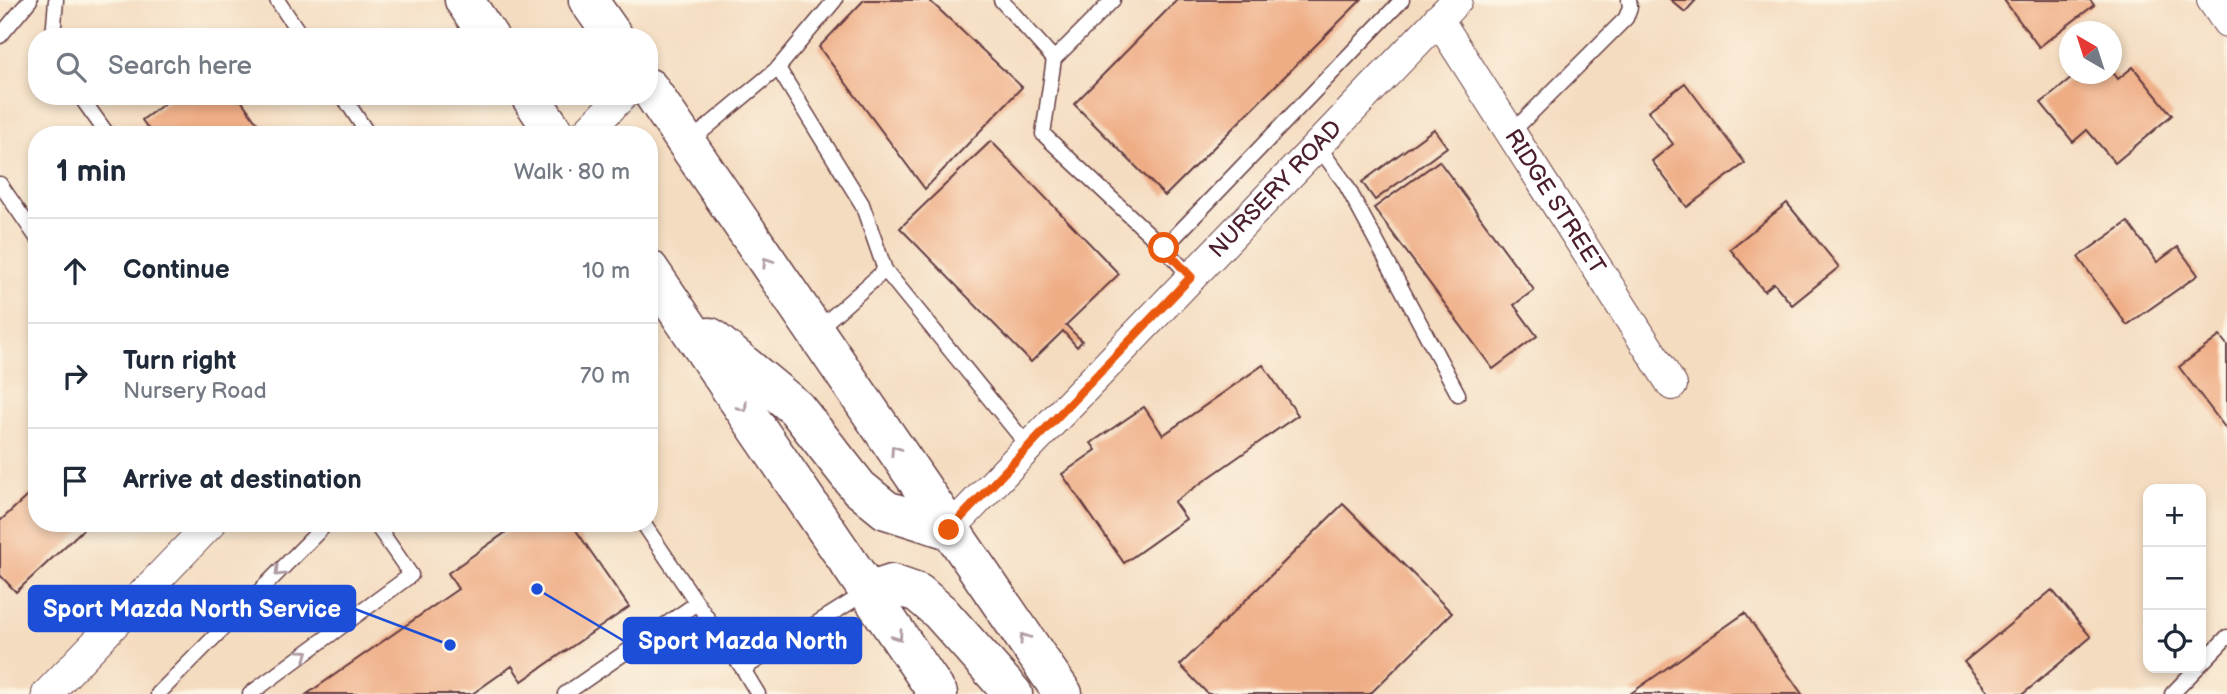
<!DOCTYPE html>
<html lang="en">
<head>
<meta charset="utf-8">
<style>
  :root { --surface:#fff; --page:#f6f6f7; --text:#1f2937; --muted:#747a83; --line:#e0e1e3 }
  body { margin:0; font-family:"Balsamiq Sans",sans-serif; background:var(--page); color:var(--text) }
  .controls { position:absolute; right:21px; bottom:21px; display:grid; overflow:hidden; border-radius:14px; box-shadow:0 4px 10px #0003 }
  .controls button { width:63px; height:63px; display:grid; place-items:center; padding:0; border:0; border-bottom:2px solid var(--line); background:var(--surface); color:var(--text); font:35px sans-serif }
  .compass { position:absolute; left:2059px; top:21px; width:63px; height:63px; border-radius:50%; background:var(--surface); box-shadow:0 4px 10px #0003; rotate:321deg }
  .stop { position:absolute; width:21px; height:21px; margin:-16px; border:5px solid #ea580c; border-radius:50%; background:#fff }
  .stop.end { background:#ea580c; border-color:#fff; box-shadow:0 2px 7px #0008 }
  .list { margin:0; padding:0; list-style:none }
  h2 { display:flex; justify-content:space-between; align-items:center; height:91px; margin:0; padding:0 28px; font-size:30px }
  h2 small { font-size:23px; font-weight:400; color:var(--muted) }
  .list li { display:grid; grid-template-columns:46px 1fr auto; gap:21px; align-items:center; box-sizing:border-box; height:105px; padding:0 28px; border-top:2px solid var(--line) }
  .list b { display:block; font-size:26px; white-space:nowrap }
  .list p { margin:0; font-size:23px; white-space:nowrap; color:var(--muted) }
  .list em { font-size:23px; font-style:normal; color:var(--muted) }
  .icon { flex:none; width:38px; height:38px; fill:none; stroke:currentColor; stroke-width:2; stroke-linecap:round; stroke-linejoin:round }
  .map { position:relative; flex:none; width:2227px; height:694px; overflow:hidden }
  .search { position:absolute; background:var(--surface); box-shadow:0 4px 10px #0003; left:28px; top:28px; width:630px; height:77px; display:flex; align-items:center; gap:18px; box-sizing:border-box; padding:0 24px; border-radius:28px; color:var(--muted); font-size:26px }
  .panel { position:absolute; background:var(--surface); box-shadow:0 4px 10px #0003; left:28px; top:126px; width:630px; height:406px; border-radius:28px }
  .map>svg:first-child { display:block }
  .building { fill:#efad85 }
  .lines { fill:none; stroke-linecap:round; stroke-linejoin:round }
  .lane-casing { stroke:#643b41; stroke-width:17 }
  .street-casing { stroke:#643b41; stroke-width:32 }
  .primary-casing { stroke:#643b41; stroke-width:41 }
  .lane { stroke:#fff; stroke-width:14 }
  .street { stroke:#fff; stroke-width:30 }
  .primary { stroke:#fff; stroke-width:38 }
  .oneway { stroke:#ae9aa0 }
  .route { stroke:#ea580c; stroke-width:9 }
  .labels { text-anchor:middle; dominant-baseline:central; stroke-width:5; stroke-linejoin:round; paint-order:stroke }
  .street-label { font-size:23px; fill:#4a1f2b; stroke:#fcf5e5 }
  .leader { fill:none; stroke:#1d4ed8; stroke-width:2.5 }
  .callout-dot { fill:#1d4ed8; stroke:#fcf5e5; stroke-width:2.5 }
  .callout { fill:#1d4ed8; stroke:#1d4ed8; stroke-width:2.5 }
  .callout-label { font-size:24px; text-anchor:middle; font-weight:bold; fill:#fff }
</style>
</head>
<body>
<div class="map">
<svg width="2227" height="694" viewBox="0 0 2227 694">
  <rect width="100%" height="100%" fill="#fcf5e5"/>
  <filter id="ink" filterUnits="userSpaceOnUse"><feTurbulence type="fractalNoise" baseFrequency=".0143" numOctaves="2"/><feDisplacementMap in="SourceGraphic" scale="14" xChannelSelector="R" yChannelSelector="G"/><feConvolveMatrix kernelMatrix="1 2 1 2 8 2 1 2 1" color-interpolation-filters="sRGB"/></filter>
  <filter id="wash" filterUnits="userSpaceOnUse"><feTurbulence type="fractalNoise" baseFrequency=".00686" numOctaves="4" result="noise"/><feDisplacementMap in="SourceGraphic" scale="28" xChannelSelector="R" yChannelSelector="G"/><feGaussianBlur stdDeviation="1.57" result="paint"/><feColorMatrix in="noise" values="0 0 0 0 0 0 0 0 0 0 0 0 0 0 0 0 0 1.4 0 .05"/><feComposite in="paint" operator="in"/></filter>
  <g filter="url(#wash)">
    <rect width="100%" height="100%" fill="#f4dcc0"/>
    <g id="blocks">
      <path class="building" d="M864,0H929L1022,87L925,189L819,47Z
        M1177,0H1361L1165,196L1074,104Z
        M1671,0H1696L1685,12Z
        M2004,0H2090L2094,5L2039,47Z
        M2133,67L2172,115L2115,163L2087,130L2073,142L2041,103L2077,74H2112V71L2118,79Z
        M1685,83L1745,163L1687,207L1652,161L1673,144L1648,111Z
        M175,96H238L266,135H153L142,120Z
        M1434,129L1447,147L1375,200L1362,182Z
        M991,141L1119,274L1066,325L1082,341L1077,347L1063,331L1031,362L900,228Z
        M1439,161L1534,290L1514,305L1537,336L1493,369L1374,208Z
        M1787,203L1839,267L1792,305L1774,283L1764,291L1730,249Z
        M2128,222L2157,262L2178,247L2198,275L2127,325L2078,257Z
        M2220,336L2227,345V430L2179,367Z
        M1263,365L1298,415L1174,502L1186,519L1124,563L1062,474L1096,450L1091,443L1144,407L1163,435Z
        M37,487V523H90L16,592L0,575V521Z
        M1343,504L1452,613L1370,694H1208L1180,665Z
        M519,523H571L629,607L522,681L512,666L472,694H307L458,589L448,573Z
        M2052,590L2091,637L2023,694H1991L1964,662Z
        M1745,613L1802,694H1630Z"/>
    </g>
  </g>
  <g filter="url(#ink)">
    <use href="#blocks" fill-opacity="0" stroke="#643b41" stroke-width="2"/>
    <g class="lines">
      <defs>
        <path id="lane" d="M277,0L302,37
          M1001,0L1054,59L1043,134L1164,248L1402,0
          M0,36L30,0
          M53,37L56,0
          M1054,59L1113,0
          M778,68L862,204L885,270
          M80,96L108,135
          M343,96L366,131L363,135
          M1511,133L1626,18L1630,7L1629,0
          M688,143L778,68L835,0
          M1317,145L1345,183L1458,394
          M0,184L37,238
          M1164,248L1191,277
          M816,331L885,270L1028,446
          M643,523L697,603
          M2201,664L2227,637
          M158,694L327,523
          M250,694L411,575L375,523
          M565,694L697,603L743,669
          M758,694L743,669L865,593
          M2172,694L2197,668"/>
        <g id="street">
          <path d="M2212,0L2227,22"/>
          <path id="s1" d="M1438,19L1672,385"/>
          <path d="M584,135L622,96"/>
          <path id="s2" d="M949,530L1457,0"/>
          <path d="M47,694L211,523"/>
        </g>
        <path id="primary" d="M464,0L489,37
          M588,0L614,37
          M649,88L1063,694
          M530,96L556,135
          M649,269L938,694
          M710,337L796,408L859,488L886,510L949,530
          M867,592L892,584L918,593L940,612L1013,694"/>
      </defs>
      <use href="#lane" class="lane-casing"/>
      <use href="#street" class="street-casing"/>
      <use href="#primary" class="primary-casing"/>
      <use href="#lane" class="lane"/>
      <use href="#street" class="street"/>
      <use href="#primary" class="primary"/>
    </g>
    <defs><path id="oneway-chevron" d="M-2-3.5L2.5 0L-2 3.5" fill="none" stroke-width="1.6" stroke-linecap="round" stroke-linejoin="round" transform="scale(1.75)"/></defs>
    <g class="oneway">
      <use href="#oneway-chevron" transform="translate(767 262) rotate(-124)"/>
      <use href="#oneway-chevron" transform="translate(743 407) rotate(56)"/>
      <use href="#oneway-chevron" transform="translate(895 450) rotate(-124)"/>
      <use href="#oneway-chevron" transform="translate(279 572) rotate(135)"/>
      <use href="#oneway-chevron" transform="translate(898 636) rotate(55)"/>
      <use href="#oneway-chevron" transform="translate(1024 638) rotate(-125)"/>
      <use href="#oneway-chevron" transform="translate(304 654) rotate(-36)"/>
    </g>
  </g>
  <g class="lines" filter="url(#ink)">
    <path class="route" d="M949,530L1191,277L1164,248"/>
  </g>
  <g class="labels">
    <g class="street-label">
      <text stroke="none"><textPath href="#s2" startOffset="472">NURSERY ROAD</textPath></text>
      <text stroke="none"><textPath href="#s1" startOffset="217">RIDGE STREET</textPath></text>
    </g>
  </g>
  <path class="leader" d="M450 645L355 609M537 589L624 641"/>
  <g class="callout-dot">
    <circle cx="450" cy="645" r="7"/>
    <circle cx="537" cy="589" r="7"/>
  </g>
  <g class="callout">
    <rect x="29" y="586" width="326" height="45" rx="7"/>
    <rect x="624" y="618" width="237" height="45" rx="7"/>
  </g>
  <g class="callout-label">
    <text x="192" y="617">Sport Mazda North Service</text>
    <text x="743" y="649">Sport Mazda North</text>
  </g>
</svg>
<div class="controls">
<button>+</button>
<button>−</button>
<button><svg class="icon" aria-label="locate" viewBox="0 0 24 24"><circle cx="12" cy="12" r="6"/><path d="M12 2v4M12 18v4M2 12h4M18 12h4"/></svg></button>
</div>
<svg class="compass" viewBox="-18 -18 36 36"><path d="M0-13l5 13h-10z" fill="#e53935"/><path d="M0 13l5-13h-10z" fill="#747a83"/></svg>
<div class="stop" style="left:1164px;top:248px"></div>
<div class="stop end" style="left:949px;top:530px"></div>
<div class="search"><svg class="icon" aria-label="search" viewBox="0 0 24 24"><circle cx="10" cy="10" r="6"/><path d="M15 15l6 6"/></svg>Search here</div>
<section class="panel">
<h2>1 min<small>Walk · 80 m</small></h2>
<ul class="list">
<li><svg class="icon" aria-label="ahead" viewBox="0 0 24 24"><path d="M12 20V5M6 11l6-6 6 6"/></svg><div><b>Continue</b></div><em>10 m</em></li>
<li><svg class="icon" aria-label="right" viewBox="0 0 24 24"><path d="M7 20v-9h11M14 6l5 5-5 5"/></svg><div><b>Turn right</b><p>Nursery Road</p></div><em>70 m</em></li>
<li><svg class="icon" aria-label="arrive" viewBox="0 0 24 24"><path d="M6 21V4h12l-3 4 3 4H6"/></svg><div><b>Arrive at destination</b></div></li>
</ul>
</section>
</div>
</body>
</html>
